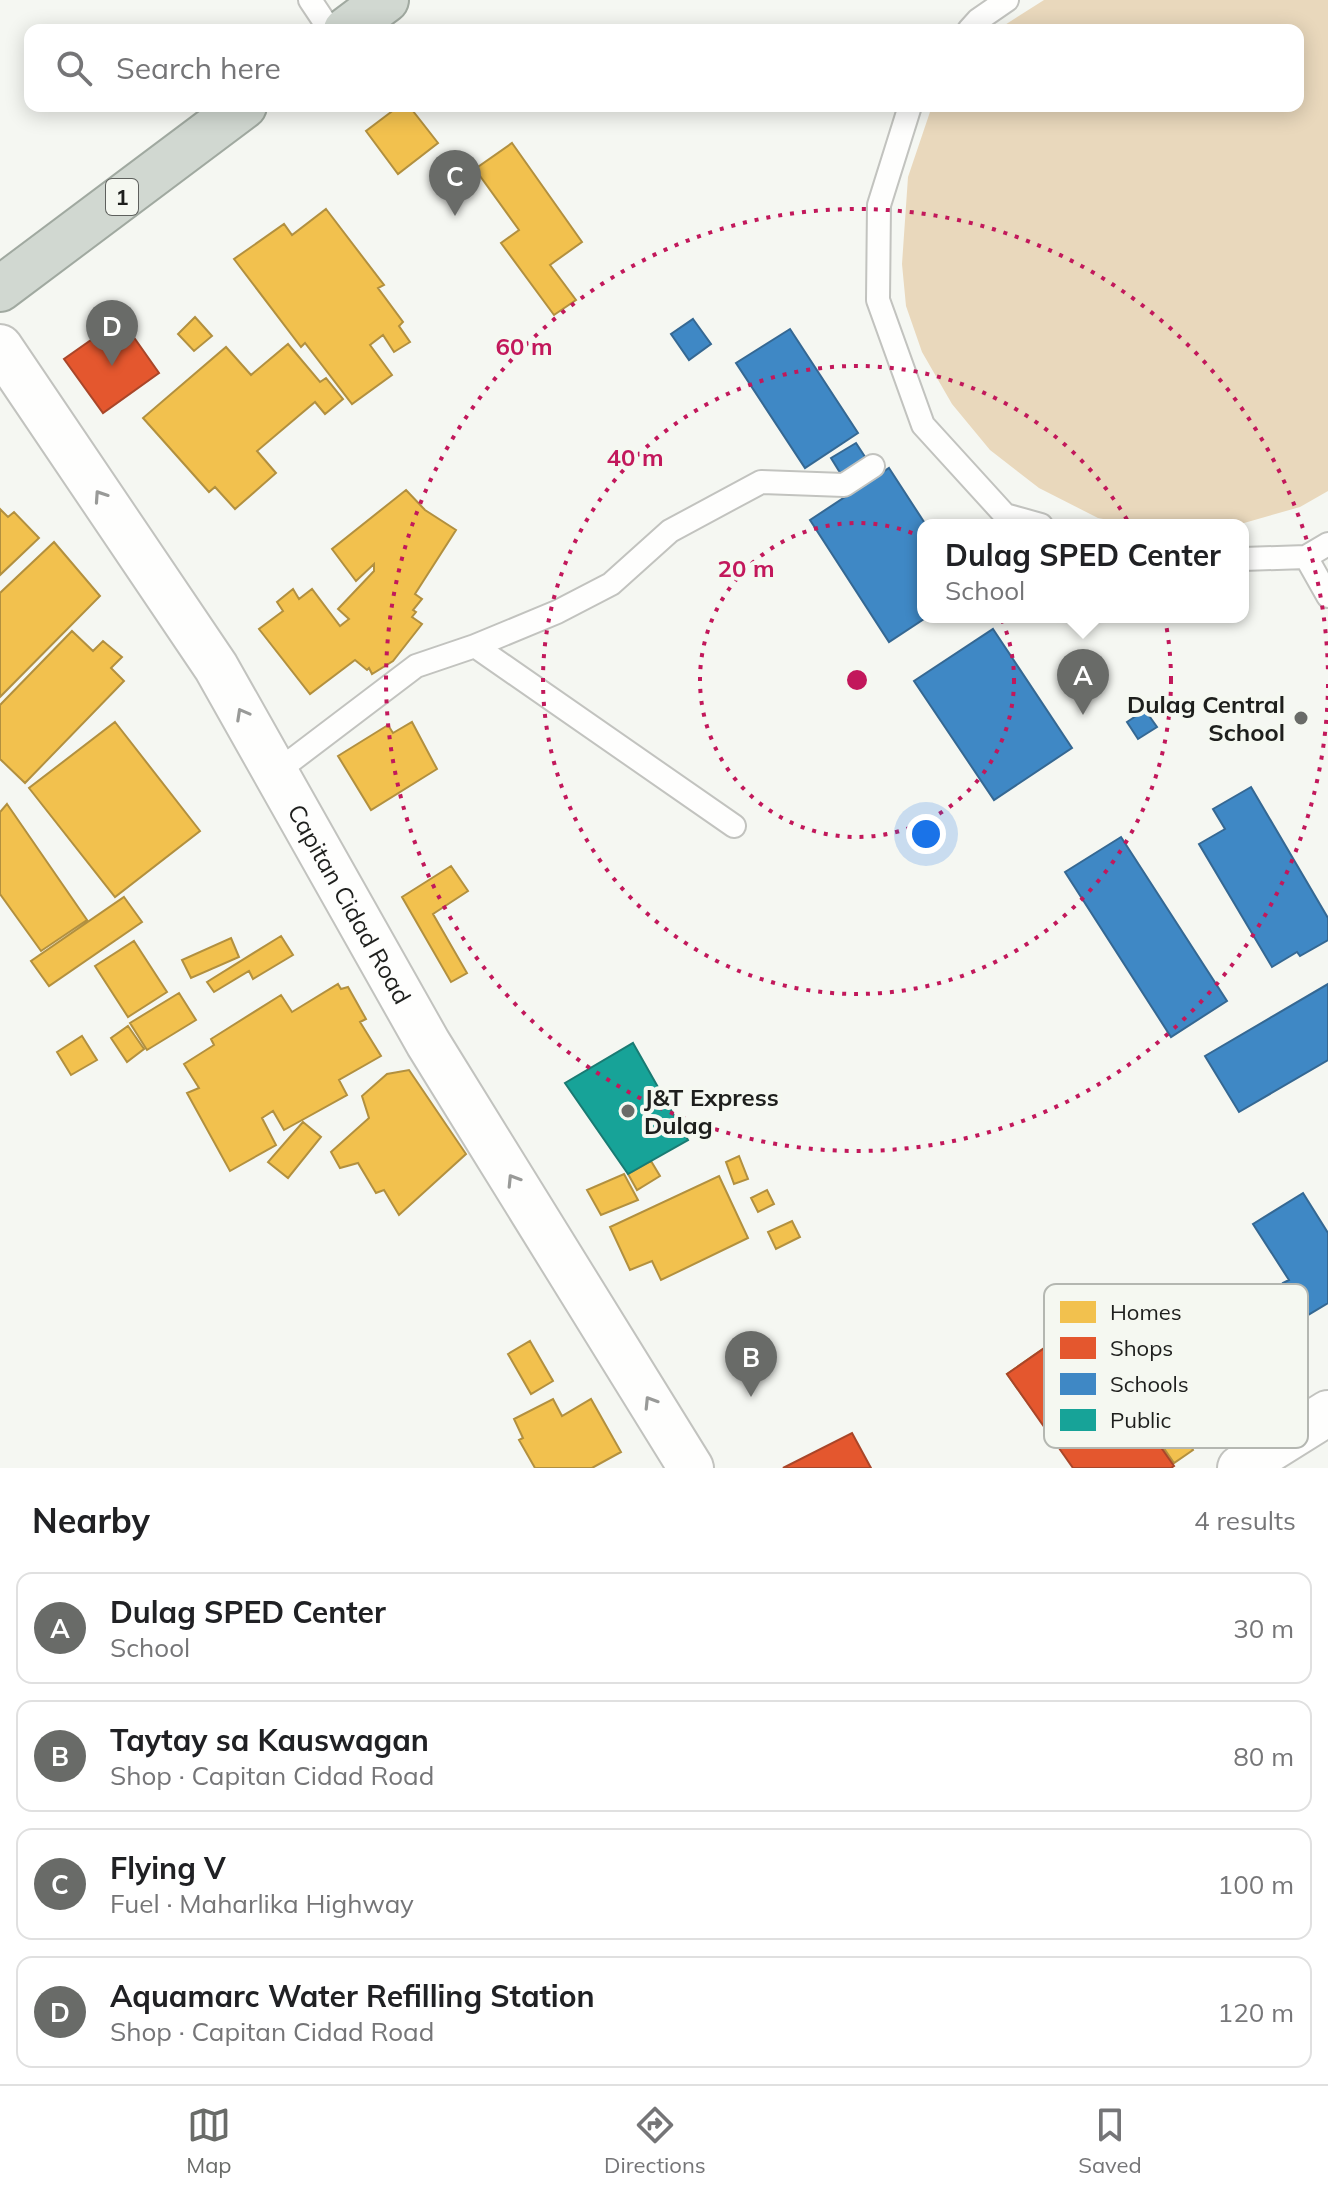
<!DOCTYPE html>
<html lang="en">
<head>
<meta charset="utf-8">
<style>
  :root { --surface:#fff; --page:#f2f2f2; --text:#202124; --muted:#757577; --line:#e0e0e0; --accent:#696b68 }
  body { margin:0; font-family:Mulish,sans-serif; background:var(--page); color:var(--text) }
  .you { position:absolute; left:926px; top:834px; width:28px; height:28px; margin:-20px; border:6px solid #fff; border-radius:50%; background:#1a73e8; box-shadow:0 0 0 12px #1a73e833 }
  .badge { display:grid; place-items:center; width:52px; height:52px; border-radius:50%; background:var(--accent); color:#fff; font-size:26px; font-weight:700 }
  .pin { position:absolute; translate:-50% -66px; filter:drop-shadow(0 2px 4px #0008) }
  .pin::after { content:''; position:absolute; top:42px; width:28px; height:24px; background:inherit; clip-path:polygon(0 0,100% 0,50% 100%) }
  .popup { position:absolute; left:917px; top:519px; width:332px; height:104px; box-sizing:border-box; display:grid; place-content:center; border-radius:16px; background:var(--surface); filter:drop-shadow(0 2px 6px #0005); font-size:26px; white-space:nowrap; color:var(--muted) }
  .popup b { font-size:30px; color:var(--text) }
  .popup::after { content:''; position:absolute; left:50%; top:100%; margin-left:-16px; border:16px solid transparent; border-top-color:var(--surface) }
  .list { margin:0; padding:0; list-style:none }
  h2 { display:flex; justify-content:space-between; align-items:center; height:104px; margin:0; padding:0 32px; font-size:34px }
  h2 small { font-size:26px; font-weight:400; color:var(--muted) }
  .list li { display:grid; grid-template-columns:52px 1fr auto; gap:24px; align-items:center; box-sizing:border-box; height:112px; margin:0 16px 16px; padding:0 16px; border:2px solid var(--line); border-radius:16px }
  .list b { display:block; font-size:30px; white-space:nowrap }
  .list p { margin:0; font-size:26px; white-space:nowrap; color:var(--muted) }
  .list em { font-size:26px; font-style:normal; color:var(--muted) }
  .icon { flex:none; width:44px; height:44px; fill:none; stroke:currentColor; stroke-width:2; stroke-linecap:round; stroke-linejoin:round }
  .map { position:relative; flex:none; width:1328px; height:1468px; overflow:hidden }
  .search { position:absolute; background:var(--surface); box-shadow:0 4px 20px #0003; left:24px; right:24px; top:24px; height:88px; display:flex; align-items:center; gap:20px; box-sizing:border-box; padding:0 28px; border-radius:16px; color:var(--muted); font-size:30px }
  .sheet { height:616px; background:var(--surface) }
  nav { display:flex; justify-content:space-around; align-items:center; box-sizing:border-box; height:112px; border-top:2px solid var(--line); background:var(--surface); font-size:22px; color:var(--muted) }
  nav a { display:grid; justify-items:center; gap:4px }
  nav .on { color:var(--accent) }
  .map>svg:first-child { display:block }
  .green { fill:#e9d8bc }
  .homes { fill:#f2c14e; stroke:#b2903f; stroke-width:2 }
  .shops { fill:#e4572e; stroke:#a94629; stroke-width:2 }
  .schools { fill:#3f88c5; stroke:#356893; stroke-width:2 }
  .public { fill:#17a398; stroke:#197b73; stroke-width:2 }
  .lines { fill:none; stroke-linecap:round; stroke-linejoin:round }
  .lane-casing { stroke:#c2c3bf; stroke-width:26 }
  .street-casing { stroke:#c2c3bf; stroke-width:48 }
  .highway-casing { stroke:#a0a9a0; stroke-width:48 }
  .lane { stroke:#fefefd; stroke-width:22 }
  .street { stroke:#fefefd; stroke-width:44 }
  .highway { stroke:#d1d8d1; stroke-width:44 }
  .oneway { stroke:#999a98 }
  .ring { fill:none; stroke:#c2185b; stroke-width:4; stroke-dasharray:4 8 }
  .poi-dot { fill:#696b68; stroke:#f5f8f1; stroke-width:3 }
  .labels { text-anchor:middle; dominant-baseline:central; stroke-width:8; stroke-linejoin:round; paint-order:stroke }
  .shield { fill:#f5f8f1; stroke:#5e605d; stroke-width:2 }
  .shield-label { font-size:22px; font-weight:bold; fill:#1e1f1d }
  .poi-label { font-size:24px; font-weight:bold; fill:#1e1f1d; stroke:#f5f8f1; text-anchor:end }
  .street-label { font-size:24px; fill:#1e1f1d; stroke:#f5f8f1 }
  .key { fill:#f5f8f1; stroke:#b4b7b1; stroke-width:2 }
  .key-label { font-size:22px; fill:#1e1f1d }
  .centre { fill:#c2185b; stroke:#f5f8f1; stroke-width:4 }
  .ring-label { font-size:24px; text-anchor:middle; font-weight:bold; fill:#c2185b; stroke:#f5f8f1; stroke-width:8; stroke-linejoin:round; paint-order:stroke }
</style>
</head>
<body>
<div class="map">
<svg width="1328" height="1468" viewBox="0 0 1328 1468">
  <rect width="100%" height="100%" fill="#f5f7f2"/>
  <path class="green" d="M1044,0H1328V491L1300,507L1237,525H1134L1098,518L1039,488L990,450L952,404L922,352L906,306L902,264L908,177L932,106H1298V30H997Z"/>
  <path class="homes" d="M399,106H409L438,143L398,174L366,131Z
    M512,143L582,242L550,265L576,300L554,315L501,243L519,230L475,169Z
    M326,209L384,285L378,288L403,322L399,326L410,342L394,352L383,335L370,345L392,375L352,404L305,343L301,347L234,259L284,224L292,235Z
    M195,317L212,336L194,351L178,334Z
    M288,344L320,382L326,378L343,399L325,414L315,402L257,451L276,473L235,509L215,487L209,492L143,418L226,347L251,375Z
    M406,490L425,510L456,530L415,594L422,599L413,610L416,612L412,617L422,624L393,661L372,674L369,668L367,670L355,660L310,694L259,629L283,611L277,602L293,589L299,599L312,589L340,626L349,619L338,609L374,571V564L356,581L332,549Z
    M0,509L8,517L14,512L39,538L0,575Z
    M54,542L100,596L0,697V593Z
    M72,631L93,651L103,641L122,657L111,668L124,681L25,783L0,759V705Z
    M115,722L200,831L115,897L29,788Z
    M412,722L437,769L371,810L338,756L388,725L393,733Z
    M7,804L87,920L41,951L0,894V812Z
    M451,866L468,891L433,914L467,973L451,982L402,897Z
    M124,897L142,922L49,986L31,961Z
    M281,936L293,955L253,979L249,971L214,992L207,982Z
    M231,938L239,957L191,978L182,960Z
    M134,941L167,992L128,1017L95,966Z
    M338,984L341,989L348,987L366,1019L360,1022L381,1056L339,1080L347,1095L284,1130L273,1111L262,1118L276,1145L230,1171L187,1093L199,1088L184,1064L214,1045L211,1039L281,995L292,1012Z
    M179,993L196,1020L147,1050L130,1023Z
    M128,1026L144,1049L127,1062L111,1038Z
    M82,1036L97,1060L71,1075L57,1052Z
    M409,1070L466,1154L399,1215L384,1190L376,1193L358,1163L340,1168L331,1152L369,1118L362,1096L387,1074Z
    M303,1122L321,1137L288,1178L268,1162Z
    M739,1156L748,1179L734,1184L726,1162Z
    M651,1161L660,1176L637,1190L628,1174Z
    M624,1174L638,1200L601,1215L587,1190Z
    M719,1176L748,1238L661,1280L652,1261L630,1270L610,1227Z
    M767,1190L774,1204L758,1212L751,1198Z
    M792,1221L800,1237L776,1249L768,1232Z
    M1076,1326L1174,1463L1167,1468H1075L1007,1374Z
    M1150,1326L1160,1346L1137,1360L1193,1450L1174,1463L1101,1356Z
    M530,1341L553,1381L531,1394L508,1354Z
    M1256,1357L1274,1383L1257,1396L1238,1369Z
    M1238,1378L1251,1392L1242,1401L1229,1387Z
    M553,1399L562,1416L591,1399L621,1452L592,1468H535L519,1440L523,1438L514,1419Z"/>
  <path class="shops" d="M121,319L159,373L103,413L64,359Z
    M1076,1326L1174,1466L1171,1468H1073L1007,1374Z
    M852,1433L871,1468H783Z"/>
  <path class="schools" d="M693,319L711,344L689,360L671,334Z
    M790,329L858,433L805,468L736,363Z
    M856,443L869,463L844,479L831,458Z
    M889,468L926,525H923V617H927L889,642L810,520Z
    M993,629L1072,748L994,800L914,681Z
    M1145,710L1157,727L1138,739L1127,722Z
    M1251,787L1328,918V940L1300,956L1297,952L1272,967L1199,844L1225,829L1213,809Z
    M1121,837L1227,1001L1171,1037L1065,872Z
    M1328,984V1060L1239,1112L1205,1056Z
    M1303,1193L1328,1233V1303L1303,1318L1283,1283L1289,1280L1253,1224Z"/>
  <path class="public" d="M633,1043L688,1140L628,1174L565,1083Z"/>
  <g class="lines">
    <defs>
      <path id="lane" d="M310,0L330,30
        M969,30L978,20L1007,0
        M910,106L879,205L878,300L923,425L1005,515L1041,525
        M1306,557L1328,596
        M1243,559L1306,557L1328,544
        M475,646L557,612L611,584L670,531L761,482L844,485L873,466
        M275,773L416,666L475,646L734,826"/>
      <g id="street">
        <path id="s1" d="M0,347L216,667L428,1043L691,1468"/>
        <path d="M1240,1468L1328,1413"/>
      </g>
      <path id="highway" d="M346,30L386,0
        M0,289L244,106"/>
    </defs>
    <use href="#lane" class="lane-casing"/>
    <use href="#street" class="street-casing"/>
    <use href="#highway" class="highway-casing"/>
    <use href="#lane" class="lane"/>
    <use href="#street" class="street"/>
    <use href="#highway" class="highway"/>
  </g>
  <defs><path id="oneway-chevron" d="M-2-3.5L2.5 0L-2 3.5" fill="none" stroke-width="1.6" stroke-linecap="round" stroke-linejoin="round" transform="scale(2)"/></defs>
  <g class="oneway">
    <use href="#oneway-chevron" transform="translate(100 496) rotate(-124)"/>
    <use href="#oneway-chevron" transform="translate(242 714) rotate(-119)"/>
    <use href="#oneway-chevron" transform="translate(513 1180) rotate(-122)"/>
    <use href="#oneway-chevron" transform="translate(650 1402) rotate(-122)"/>
  </g>
  <g class="ring">
    <circle cx="857" cy="680" r="157"/>
    <circle cx="857" cy="680" r="314"/>
    <path d="M1328 684A471 471 0 1 1 1328 676"/>
  </g>
  <g class="poi-dot">
    <circle cx="1301" cy="718" r="8"/>
    <circle cx="628" cy="1111" r="8"/>
  </g>
  <g class="labels">
    <rect class="shield" x="106" y="179" width="32" height="36" rx="6"/>
    <g class="shield-label">
      <text x="122" y="197">1</text>
    </g>
    <g class="poi-label">
      <text x="1285" y="704">Dulag Central<tspan x="1285" dy="28">School</tspan></text>
      <text x="644" y="1097" text-anchor="start">J&amp;T Express<tspan x="644" dy="28">Dulag</tspan></text>
    </g>
    <g class="street-label">
      <text stroke="none"><textPath href="#s1" startOffset="658">Capitan Cidad Road</textPath></text>
    </g>
  </g>
  <rect x="1044" y="1284" width="264" height="164" rx="12" class="key"/>
  <rect x="1060" y="1301" width="36" height="22" fill="#f2c14e"/>
  <rect x="1060" y="1337" width="36" height="22" fill="#e4572e"/>
  <rect x="1060" y="1373" width="36" height="22" fill="#3f88c5"/>
  <rect x="1060" y="1409" width="36" height="22" fill="#17a398"/>
  <g class="key-label">
    <text x="1110" y="1320">Homes</text>
    <text x="1110" y="1356">Shops</text>
    <text x="1110" y="1392">Schools</text>
    <text x="1110" y="1428">Public</text>
  </g>
  <circle cx="857" cy="680" r="12" class="centre"/>
  <g class="ring-label">
    <text x="524" y="355">60 m</text>
    <text x="635" y="466">40 m</text>
    <text x="746" y="577">20 m</text>
  </g>
</svg>
<div class="you"></div>
<div class="pin badge" style="left:1083px;top:715px">A</div>
<div class="popup"><b>Dulag SPED Center</b>School</div>
<div class="pin badge" style="left:751px;top:1397px">B</div>
<div class="pin badge" style="left:455px;top:216px">C</div>
<div class="pin badge" style="left:112px;top:366px">D</div>
<div class="search"><svg class="icon" aria-label="search" viewBox="0 0 24 24"><circle cx="10" cy="10" r="6"/><path d="M15 15l6 6"/></svg>Search here</div>
</div>
<section class="sheet">
<h2>Nearby<small>4 results</small></h2>
<ul class="list">
<li><span class="badge">A</span><div><b>Dulag SPED Center</b><p>School</p></div><em>30 m</em></li>
<li><span class="badge">B</span><div><b>Taytay sa Kauswagan</b><p>Shop · Capitan Cidad Road</p></div><em>80 m</em></li>
<li><span class="badge">C</span><div><b>Flying V</b><p>Fuel · Maharlika Highway</p></div><em>100 m</em></li>
<li><span class="badge">D</span><div><b>Aquamarc Water Refilling Station</b><p>Shop · Capitan Cidad Road</p></div><em>120 m</em></li>
</ul>
</section>
<nav>
<a class="on"><svg class="icon" aria-label="map" viewBox="0 0 24 24"><path d="M3 6l6-2 6 2 6-2v14l-6 2-6-2-6 2zM9 4v14M15 6v14"/></svg>Map</a>
<a><svg class="icon" aria-label="directions" viewBox="0 0 24 24"><path d="M12 3l9 9-9 9-9-9zM9 14v-3h6M13 9l2 2-2 2"/></svg>Directions</a>
<a><svg class="icon" aria-label="saved" viewBox="0 0 24 24"><path d="M7 4h10v16l-5-4-5 4z"/></svg>Saved</a>
</nav>
</body>
</html>
